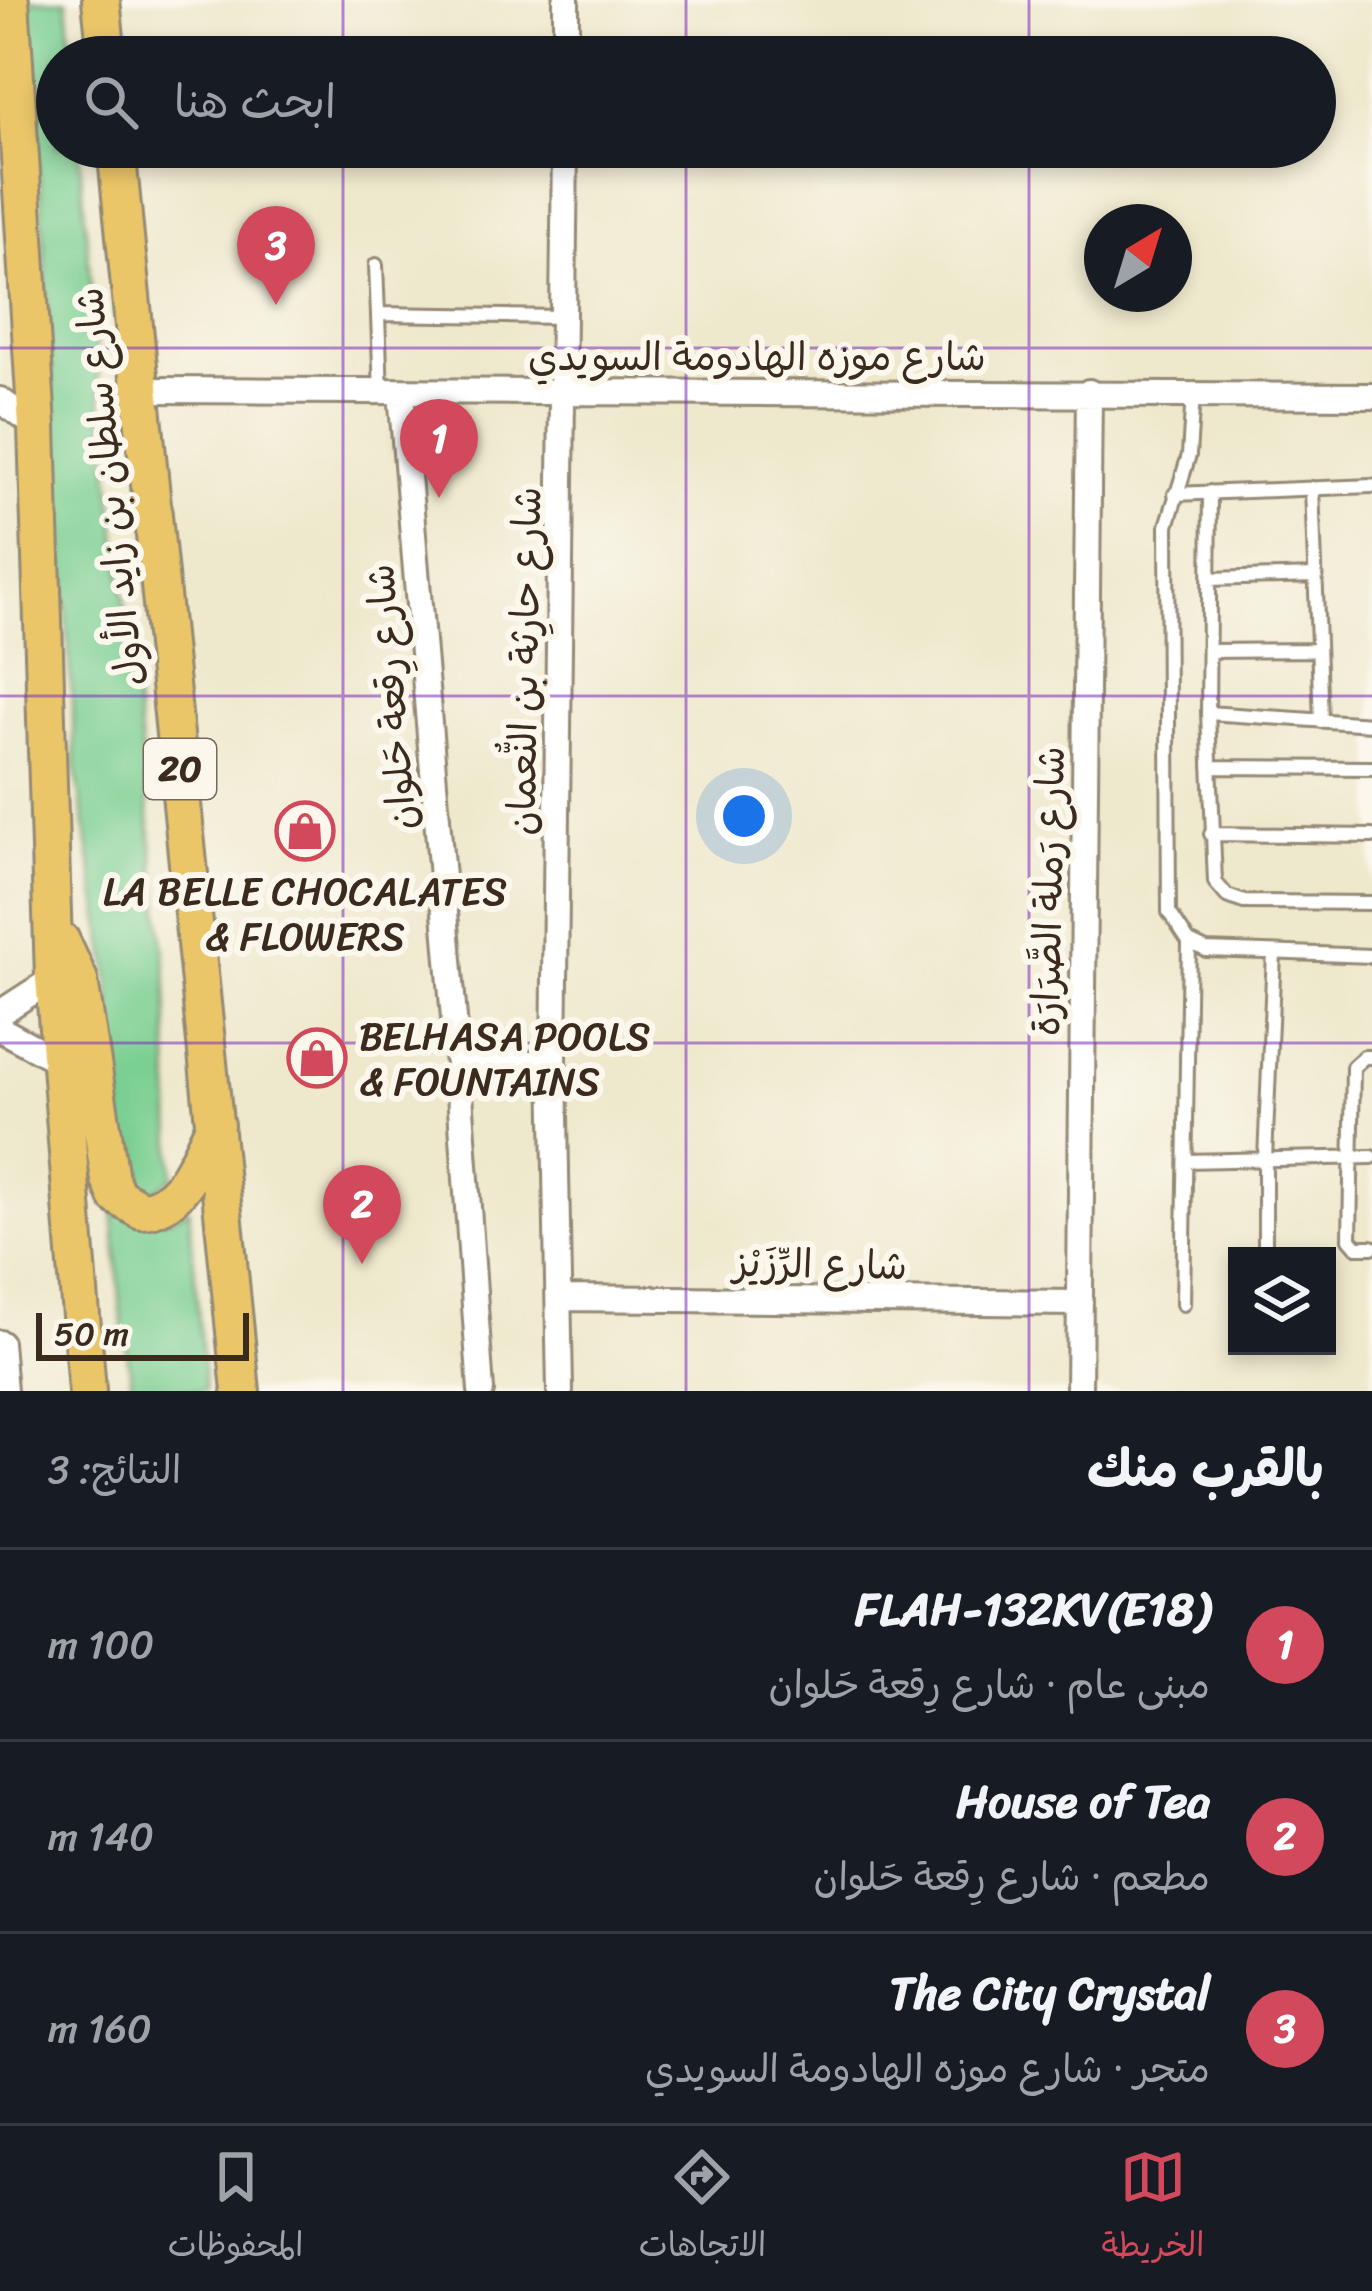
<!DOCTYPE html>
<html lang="ar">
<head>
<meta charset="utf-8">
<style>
  :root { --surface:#171b24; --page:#242831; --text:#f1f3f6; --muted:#9ea1a6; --line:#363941; --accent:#d1495b }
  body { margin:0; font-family:Sriracha,"Playpen Sans Arabic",sans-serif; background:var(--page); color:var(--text); direction:rtl }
  .controls { position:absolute; right:36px; bottom:36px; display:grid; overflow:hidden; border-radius:0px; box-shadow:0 6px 18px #0003 }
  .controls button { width:108px; height:108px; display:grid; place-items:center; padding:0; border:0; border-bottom:3px solid var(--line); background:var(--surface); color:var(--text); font:60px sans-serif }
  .compass { position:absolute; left:1084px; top:204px; width:108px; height:108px; border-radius:50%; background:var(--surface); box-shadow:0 6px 18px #0003; rotate:38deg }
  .scale { position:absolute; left:36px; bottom:30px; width:213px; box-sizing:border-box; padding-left:12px; border:6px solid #3b2a1e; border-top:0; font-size:33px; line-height:42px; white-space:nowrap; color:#3b2a1e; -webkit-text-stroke:9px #fbf7ec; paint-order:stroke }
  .you { position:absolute; left:744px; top:816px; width:42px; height:42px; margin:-30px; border:9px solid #fff; border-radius:50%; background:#1a73e8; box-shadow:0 0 0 18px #1a73e833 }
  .badge { display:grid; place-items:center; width:78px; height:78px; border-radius:50%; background:var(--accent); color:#fff; font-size:39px; font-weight:700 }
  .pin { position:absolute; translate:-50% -99px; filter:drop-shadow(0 3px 6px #0008) }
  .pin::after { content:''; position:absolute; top:63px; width:42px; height:36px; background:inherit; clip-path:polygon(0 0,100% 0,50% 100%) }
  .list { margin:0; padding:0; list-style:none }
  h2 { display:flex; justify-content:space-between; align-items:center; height:156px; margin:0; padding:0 48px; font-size:51px }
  h2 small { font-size:39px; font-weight:400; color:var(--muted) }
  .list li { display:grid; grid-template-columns:78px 1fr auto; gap:36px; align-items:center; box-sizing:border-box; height:192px; padding:0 48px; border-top:3px solid var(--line) }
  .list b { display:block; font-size:45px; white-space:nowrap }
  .list p { margin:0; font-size:39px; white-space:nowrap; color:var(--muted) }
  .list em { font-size:39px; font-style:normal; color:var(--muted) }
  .icon { flex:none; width:66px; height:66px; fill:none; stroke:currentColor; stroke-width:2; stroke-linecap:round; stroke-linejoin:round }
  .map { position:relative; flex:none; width:1372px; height:1391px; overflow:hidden; direction:ltr }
  .search { position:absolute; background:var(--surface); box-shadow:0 6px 18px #0003; left:36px; right:36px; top:36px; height:132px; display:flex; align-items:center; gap:30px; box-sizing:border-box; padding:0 42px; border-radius:66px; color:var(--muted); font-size:45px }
  .sheet { height:732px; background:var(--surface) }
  nav { display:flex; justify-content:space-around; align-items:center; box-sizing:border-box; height:168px; border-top:3px solid var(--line); background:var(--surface); font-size:33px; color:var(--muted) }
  nav a { display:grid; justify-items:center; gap:6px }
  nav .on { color:var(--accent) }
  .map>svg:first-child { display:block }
  .green { fill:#7acf92; stroke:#5a7c58; stroke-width:3 }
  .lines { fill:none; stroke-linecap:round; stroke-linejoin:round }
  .lane-casing { stroke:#948975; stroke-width:18 }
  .street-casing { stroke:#948975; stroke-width:30 }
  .primary-casing { stroke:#948975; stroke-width:42 }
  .lane { stroke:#fff; stroke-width:12 }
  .street { stroke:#fff; stroke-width:24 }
  .primary { stroke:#eac669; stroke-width:36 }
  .grid { fill:none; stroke:#7b2cbf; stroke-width:3; stroke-opacity:0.55 }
  .labels { text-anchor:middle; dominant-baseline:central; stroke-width:12; stroke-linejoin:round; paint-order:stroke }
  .shield { fill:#fbf7ec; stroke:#75685c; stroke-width:3 }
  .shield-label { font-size:36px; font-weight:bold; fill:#3b2a1e }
  .street-label { font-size:39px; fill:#3b2a1e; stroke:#fbf7ec }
  .poi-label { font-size:39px; fill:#3b2a1e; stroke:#fbf7ec }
</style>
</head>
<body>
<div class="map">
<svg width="1372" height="1391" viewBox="0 0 1372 1391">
  <rect width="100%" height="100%" fill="#fbf7ec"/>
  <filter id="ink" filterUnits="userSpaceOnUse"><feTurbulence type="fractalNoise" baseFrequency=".00833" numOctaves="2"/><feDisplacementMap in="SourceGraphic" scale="24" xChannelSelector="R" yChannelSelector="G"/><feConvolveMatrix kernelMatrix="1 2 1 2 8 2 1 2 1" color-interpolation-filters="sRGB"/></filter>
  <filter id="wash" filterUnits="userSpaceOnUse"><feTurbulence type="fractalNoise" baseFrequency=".004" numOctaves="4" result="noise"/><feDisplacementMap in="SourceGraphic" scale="48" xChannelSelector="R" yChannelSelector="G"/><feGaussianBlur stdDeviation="2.7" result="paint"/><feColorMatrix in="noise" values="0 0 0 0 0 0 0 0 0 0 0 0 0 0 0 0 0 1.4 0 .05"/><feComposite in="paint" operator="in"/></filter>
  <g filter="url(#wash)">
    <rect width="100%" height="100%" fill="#eee8cc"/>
    <path class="green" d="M29,0H67L72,57H57V147H79L98,372L166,964L173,1176L153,1192C137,1190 130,1185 125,1169L108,966L76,770Z
      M189,1209L205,1391H133L121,1311L113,1210C143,1220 162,1227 189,1209Z"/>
  </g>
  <g filter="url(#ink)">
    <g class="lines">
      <defs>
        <path id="lane" d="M376,265L381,392
          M378,314L563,317
          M1193,394L1189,455L1167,526L1169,912L1189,942L1206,950L1372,956
          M1312,488L1321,721
          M1210,492L1208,713L1215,882L1227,896L1244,902L1372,903
          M1175,494L1372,486
          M1209,579L1316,576
          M1209,651L1318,650
          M1208,713L1372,724
          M1210,767L1372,768
          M1211,834L1372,836
          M1372,1057H1364L1353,1067L1350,1239L1357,1247H1372
          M1186,1161L1372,1157
          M1265,1256V1159L1274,953
          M1183,1304L1189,942"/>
        <path id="street" d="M566,57V0
          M142,390L1372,396
          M401,393L458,1066L481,1391
          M0,400L37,427
          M0,1013L54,978
          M0,1029L61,1062
          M458,1066L554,1062
          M559,1298L1080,1303
          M0,1343L4,1391
          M560,1391L554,1062L565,147
          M1079,1391L1089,392"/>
        <path id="primary" d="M10,0L37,427L54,978L87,1391
          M101,0L107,57
          M116,147L241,1391
          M61,941L79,980L110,1179L117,1196L141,1210C182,1209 199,1156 215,1125"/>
      </defs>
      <use href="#lane" class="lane-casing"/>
      <use href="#street" class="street-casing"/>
      <use href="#primary" class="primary-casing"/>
      <use href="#lane" class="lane"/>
      <use href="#street" class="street"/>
      <use href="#primary" class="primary"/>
    </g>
  </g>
  <path class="grid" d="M343,0V57M686,0V57M1029,0V57M343,147V1391M686,147V1391M1029,147V1391M0,348H1372M0,696H1372M0,1043H1372"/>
  <defs>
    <symbol id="shop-ring" viewBox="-11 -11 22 22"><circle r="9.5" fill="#fbf7ec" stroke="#d1495b" stroke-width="1.5"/><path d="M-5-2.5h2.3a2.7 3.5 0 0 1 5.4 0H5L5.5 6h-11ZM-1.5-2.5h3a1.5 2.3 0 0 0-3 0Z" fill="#d1495b"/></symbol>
  </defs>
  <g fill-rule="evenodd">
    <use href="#shop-ring" x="272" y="798" width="66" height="66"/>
    <use href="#shop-ring" x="284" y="1025" width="66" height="66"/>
  </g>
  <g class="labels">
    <rect class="shield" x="144" y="739" width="72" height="60" rx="9"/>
    <g class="shield-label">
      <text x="180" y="769">20</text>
    </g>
    <g class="street-label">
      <text x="757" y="356">شارع موزه الهادومة السويدي</text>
      <text transform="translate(109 487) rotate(-96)">شارع سلطان بن زايد الأول</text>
      <text transform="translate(524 661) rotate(-89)">شارع حارِثة بن النُّعمان</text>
      <text transform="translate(391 697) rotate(-95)">شارع رِقعة حَلوان</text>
      <text transform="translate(1048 891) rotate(-89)">شارع رَملة الصَّرَارَة</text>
      <text transform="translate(820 1264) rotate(1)">شارع الرِّزَيْز</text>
    </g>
    <g class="poi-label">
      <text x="305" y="891">LA BELLE CHOCALATES<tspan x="305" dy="45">&amp; FLOWERS</tspan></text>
      <text x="359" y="1036" text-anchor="start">BELHASA POOLS<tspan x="359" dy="45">&amp; FOUNTAINS</tspan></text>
    </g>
  </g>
</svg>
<div class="controls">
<button><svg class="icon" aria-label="layers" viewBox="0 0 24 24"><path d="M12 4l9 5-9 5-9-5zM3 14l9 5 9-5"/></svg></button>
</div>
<svg class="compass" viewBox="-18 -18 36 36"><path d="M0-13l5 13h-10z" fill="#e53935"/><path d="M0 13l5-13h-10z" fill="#9ea1a6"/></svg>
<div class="scale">50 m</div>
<div class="you"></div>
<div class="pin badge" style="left:439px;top:498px">1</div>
<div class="pin badge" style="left:362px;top:1264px">2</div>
<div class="pin badge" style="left:276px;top:305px">3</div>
<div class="search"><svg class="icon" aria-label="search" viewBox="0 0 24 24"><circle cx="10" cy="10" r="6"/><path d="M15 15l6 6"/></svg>ابحث هنا</div>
</div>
<section class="sheet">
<h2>بالقرب منك<small>النتائج: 3</small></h2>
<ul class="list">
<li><span class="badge">1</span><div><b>FLAH-132KV(E18)</b><p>مبنى عام · شارع رِقعة حَلوان</p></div><em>100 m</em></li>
<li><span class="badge">2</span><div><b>House of Tea</b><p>مطعم · شارع رِقعة حَلوان</p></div><em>140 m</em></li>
<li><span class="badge">3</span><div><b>The City Crystal</b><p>متجر · شارع موزه الهادومة السويدي</p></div><em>160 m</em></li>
</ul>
</section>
<nav>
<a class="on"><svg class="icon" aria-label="map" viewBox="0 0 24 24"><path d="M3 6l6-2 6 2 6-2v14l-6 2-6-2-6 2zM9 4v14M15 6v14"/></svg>الخريطة</a>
<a><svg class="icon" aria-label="directions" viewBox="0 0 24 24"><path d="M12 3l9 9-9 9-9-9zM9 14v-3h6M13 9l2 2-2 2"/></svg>الاتجاهات</a>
<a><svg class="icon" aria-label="saved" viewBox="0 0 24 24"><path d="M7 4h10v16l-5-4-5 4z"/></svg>المحفوظات</a>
</nav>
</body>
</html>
